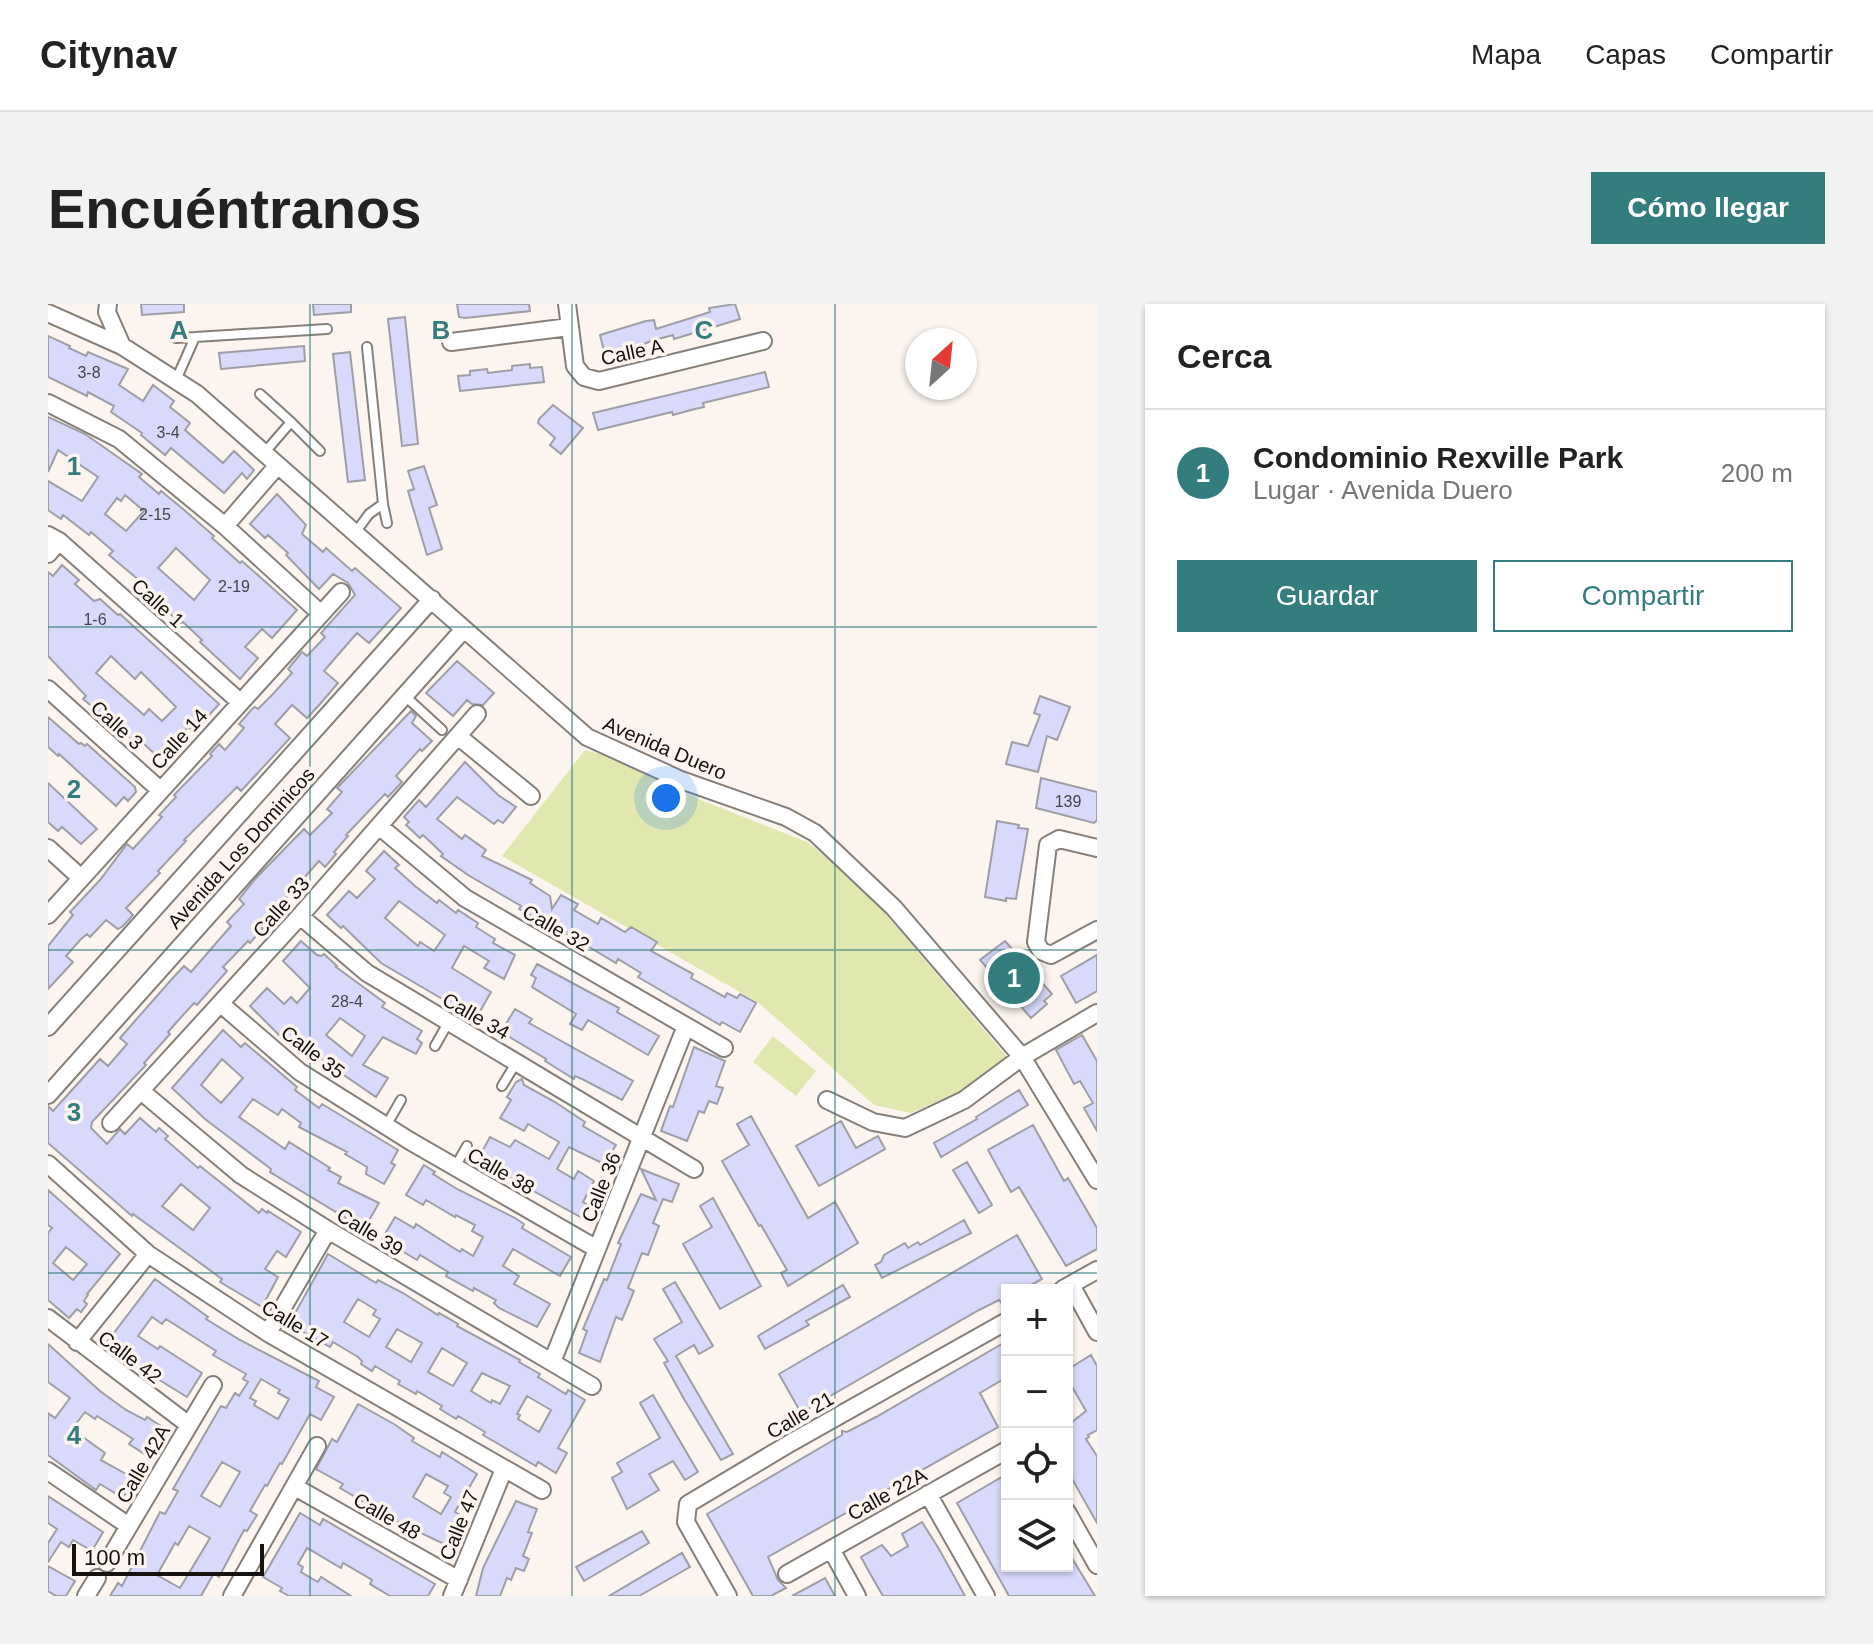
<!DOCTYPE html>
<html lang="es">
<head>
<meta charset="utf-8">
<style>
  :root { --surface:#fff; --page:#f2f2f2; --text:#222; --muted:#767676; --line:#e0e0e0; --accent:#347d7e }
  body { margin:0; font-family:Arial,sans-serif; background:var(--page); color:var(--text) }
  .controls { position:absolute; right:24px; bottom:24px; display:grid; overflow:hidden; border-radius:0px; box-shadow:0 2px 6px #0004 }
  .controls button { width:72px; height:72px; display:grid; place-items:center; padding:0; border:0; border-bottom:2px solid var(--line); background:var(--surface); color:var(--text); font:40px sans-serif }
  .compass { position:absolute; left:857px; top:24px; width:72px; height:72px; border-radius:50%; background:var(--surface); box-shadow:0 2px 6px #0004; rotate:27deg }
  .scale { position:absolute; left:24px; bottom:20px; width:192px; box-sizing:border-box; padding-left:8px; border:4px solid #151210; border-top:0; font-size:22px; line-height:28px; white-space:nowrap; color:#151210; -webkit-text-stroke:6px #fcf5ef; paint-order:stroke }
  .you { position:absolute; left:618px; top:494px; width:28px; height:28px; margin:-20px; border:6px solid #fff; border-radius:50%; background:#1a73e8; box-shadow:0 0 0 12px #1a73e833 }
  .badge { display:grid; place-items:center; width:52px; height:52px; border-radius:50%; background:var(--accent); color:#fff; font-size:26px; font-weight:700 }
  .pin { position:absolute; translate:-50% -50%; border:4px solid #fff; box-shadow:0 2px 8px #0006 }
  .list { margin:0; padding:0; list-style:none }
  h2 { display:flex; justify-content:space-between; align-items:center; height:104px; margin:0; padding:0 32px; font-size:34px }
  h2 small { font-size:26px; font-weight:400; color:var(--muted) }
  .list li { display:grid; grid-template-columns:52px 1fr auto; gap:24px; align-items:center; box-sizing:border-box; height:128px; padding:0 32px; border-top:2px solid var(--line) }
  .list b { display:block; font-size:30px; white-space:nowrap }
  .list p { margin:0; font-size:26px; white-space:nowrap; color:var(--muted) }
  .list em { font-size:26px; font-style:normal; color:var(--muted) }
  .actions { display:flex; gap:16px; padding:24px 32px }
  .actions a { flex:1; padding:18px 0; border:2px solid var(--accent); border-radius:0px; text-align:center; font-size:28px; color:var(--accent) }
  .actions .main { background:var(--accent); color:#fff }
  .icon { flex:none; width:44px; height:44px; fill:none; stroke:currentColor; stroke-width:2; stroke-linecap:round; stroke-linejoin:round }
  .map { position:relative; flex:none; width:1049px; height:1292px; overflow:hidden; border-radius:0px }
  header { display:flex; align-items:center; gap:48px; box-sizing:border-box; height:112px; padding:0 40px; background:var(--surface); border-bottom:2px solid var(--line) }
  header strong { font-size:38px }
  nav { display:flex; gap:44px; margin-inline-start:auto; font-size:28px }
  .intro { display:flex; align-items:center; justify-content:space-between; box-sizing:border-box; height:192px; padding:0 48px }
  h1 { margin:0; font-size:56px }
  .button { padding:20px 36px; border-radius:0px; background:var(--accent); color:#fff; font-size:28px; font-weight:700 }
  main { display:flex; gap:48px; padding:0 48px }
  aside { flex:1; background:var(--surface); border-radius:0px; box-shadow:0 2px 6px #0004 }
  .map>svg:first-child { display:block }
  .green { fill:#e1e8af }
  .building { fill:#d8d9fb; stroke:#9e9ea6; stroke-width:2; fill-rule:evenodd }
  .lines { fill:none; stroke-linecap:round; stroke-linejoin:round }
  .lane-casing { stroke:#857f79; stroke-width:12 }
  .street-casing { stroke:#857f79; stroke-width:20 }
  .lane { stroke:#fff; stroke-width:8 }
  .street { stroke:#fff; stroke-width:16 }
  .grid { fill:none; stroke:#347d7e; stroke-width:2; stroke-opacity:0.55 }
  .labels { text-anchor:middle; dominant-baseline:central; stroke-width:7; stroke-linejoin:round; paint-order:stroke }
  .number-label { font-size:16px; fill:#46444b }
  .street-label { font-size:20px; fill:#151210; stroke:#fcf5ef }
  .grid-label { font-size:26px; text-anchor:middle; font-weight:bold; fill:#347d7e; stroke:#fcf5ef; stroke-width:7; stroke-linejoin:round; paint-order:stroke }
</style>
</head>
<body>
<header>
<strong>Citynav</strong>
<nav><a>Mapa</a><a>Capas</a><a>Compartir</a></nav>
</header>
<div class="intro"><h1>Encuéntranos</h1><a class="button">Cómo llegar</a></div>
<main>
<div class="map">
<svg width="1049" height="1292" viewBox="0 0 1049 1292">
  <rect width="100%" height="100%" fill="#fcf5ef"/>
  <path class="green" d="M537,446L553,450L655,497L759,538L815,583L959,753L917,785L863,809L826,801L711,699L454,552Z
    M725,732L768,767L748,792L705,758Z"/>
  <path class="building" d="M93,0H136V8L94,11Z
    M265,0H303V8L266,11Z
    M409,0H481L482,7L417,14L411,13Z
    M687,0L692,15L626,35L625,31L603,37L590,43L557,51L552,31L598,17L606,16L608,25L662,8L661,4Z
    M357,13L370,140L354,142L340,15Z
    M0,32L22,42L21,44L38,52L40,48L80,65L71,81L95,97L105,81L126,97L122,103L142,119L137,126L175,159L186,147L206,166L199,175L194,169L176,189L123,144L117,151L93,131L94,129L63,108L66,102L40,88L39,92L0,73Z
    M256,42L257,57L173,65L171,49Z
    M302,48L317,176L300,178L285,50Z
    M482,60V64L494,63L496,78L412,87L410,72L422,71V67L439,65L440,69L464,66V62Z
    M717,68L721,83L655,99L656,103L643,106L625,111L624,108L550,126L545,109Z
    M505,101L535,124L513,150L502,141L507,134L490,119L491,115Z
    M0,113L37,130L94,170L91,173L111,190L113,187L135,205L166,232L164,234L192,259L194,257L249,306L224,334L214,325L197,343L210,354L192,375L152,338L154,336L135,318L133,319L94,286L98,282L61,251L65,247L43,228L41,231L15,211L13,215L0,206V177L34,197L50,173L10,146L0,168ZM77,191L96,207L78,227L57,210L69,194L73,197ZM128,244L162,276L146,296L110,264Z
    M376,162L389,201L381,204L394,245L379,251L360,187L366,185L360,167Z
    M229,190L258,221L254,230L275,248L278,244L304,267L307,264L353,304L321,339L309,329L276,367L290,379L272,400L259,414L244,401L227,420L242,434L193,487L189,483L136,536L138,537L110,567L112,569L78,604L85,611L75,622L70,625L58,616L42,633L39,630L33,635L18,652L25,658L0,685V642L25,611L22,608L52,576L79,540L85,545L114,513L111,511L128,493L126,491L164,452L162,450L171,440L177,446L196,424L191,420L204,405L207,403L210,405L225,390L244,369L240,365L254,348L259,352L277,333L273,329L307,291L300,279L285,270L271,285L238,251L240,249L220,231L217,234L202,220Z
    M14,261L31,276L27,280L46,297L52,295L70,311L72,310L171,400L146,428L140,423L111,454L93,437L89,440L35,395L38,392L0,352V268L5,272ZM63,352L87,375L93,368L128,403L114,417L101,405L96,411L48,369Z
    M409,357L446,389L435,401L424,400L419,396L405,412L378,389Z
    M992,392L1022,403L1009,436L999,432L990,468L958,460L964,438L980,442L992,411L986,409Z
    M363,407L368,412L364,419L384,437L374,447L372,445L348,472L354,478L340,493L337,490L298,531L300,532L286,548L288,550L277,563L271,557L213,622L215,624L202,639L200,637L175,663L179,667L149,701L146,699L127,720L120,728L122,730L96,759L98,761L44,818L43,824L59,840L72,825L77,830L92,814L108,828L111,824L120,832L117,835L150,864L152,862L211,909L214,905L219,909L220,907L253,928L238,953L229,947L217,965L230,973L214,1003L172,978L174,975L85,910L84,912L0,839V802L5,807L52,755L60,762L79,740L72,734L123,676L136,662L143,668L183,622L179,618L196,600L191,595L208,574L256,525L262,531L284,509L279,505L294,488L289,484ZM133,880L162,904L145,926L114,902Z
    M0,413L31,440L33,439L37,442L39,440L87,483L88,488L80,497L76,493L68,502L11,450L10,452L0,443Z
    M417,458L450,491L468,503L455,519L450,516L446,520L409,493L389,515L414,535L417,531L438,546L434,552L484,576L482,579L502,592L504,605L513,591L530,600L526,606L550,620L553,614L577,628L583,623L609,638L603,647L645,670L643,674L677,693L679,689L689,694L692,690L708,699L692,728L674,718L672,721L590,673L593,669L570,655L568,659L536,640L534,642L518,633L520,629L491,612L489,615L471,605L473,602L420,571L393,552L395,550L375,531L372,534L358,521L361,518L356,513L371,496L378,503Z
    M993,474L1049,488V516L1046,519L988,504Z
    M0,479L49,525L33,540L14,523L10,527L0,518Z
    M949,517L971,521L970,524L980,525L968,595L958,594V597L937,593Z
    M336,547L351,561L347,564L367,582L389,599L391,596L408,609L410,606L430,619L428,623L447,635L445,639L467,651L456,675L436,664L441,657L416,642L404,664L443,688L426,718L394,699L396,696L333,659L295,622L293,624L279,611L301,587L309,594L327,575L318,567ZM351,597L397,631L386,647L372,638L370,642L337,614Z
    M253,637L269,651L273,652L276,650L289,662L288,663L337,699L334,703L374,727L369,735L374,739L368,750L335,733L315,761L340,774L328,793L268,752L265,756L233,733L202,702L219,684L236,700L243,693L249,699L262,684L235,657ZM292,714L317,732L304,752L278,731Z
    M957,637L1004,690L996,697L999,700L983,714L932,656Z
    M1049,651V687L1028,699L1013,672Z
    M489,660L571,704L569,708L611,732L600,751L540,716L534,726L522,720L528,710L484,683L488,674L483,671Z
    M467,705L484,715L481,719L585,777L574,796L534,775L527,772L526,775L497,757L498,755L453,728Z
    M175,726L193,743L197,739L249,783L247,786L271,804L274,800L350,846L343,859L347,861L336,880L318,870L319,863L297,850L299,848L251,823L253,819L234,805L230,811L205,795L191,813L237,845L241,838L282,864L280,866L293,873L290,879L331,899L316,925L222,868L223,865L157,815L124,784ZM174,755L195,774L173,799L153,781Z
    M1034,731L1049,757V827L1036,804L1045,799L1032,777L1026,780L1008,746Z
    M646,743L677,757L668,782L675,784L669,800L661,797L656,809L651,807L639,837L613,827L622,802L625,803Z
    M474,775L476,781L507,798L537,818L535,822L568,841L556,860L521,843L509,865L526,875L530,867L546,877L535,898L541,902L534,914L437,860L434,861L431,853L442,833L462,843L467,836L501,855L511,838L480,820L476,827L452,814L463,796L459,793L468,778Z
    M971,786L980,801L893,853L886,839L929,815L928,813Z
    M703,812L760,914L787,898L810,939L740,982L733,969L739,966L713,921L711,922L674,857L701,841L689,820Z
    M793,817L808,844L830,832L837,845L771,882L748,842Z
    M985,821L1016,877L1020,874L1049,924V945L1018,962L971,883L963,888L940,846Z
    M919,858L944,901L931,909L905,866Z
    M376,861L387,868L385,870L409,885L467,914L476,920L474,924L523,953L512,972L465,945L455,962L471,972L466,980L502,1000L489,1023L451,1004L446,999L448,996L426,984L425,987L398,972L400,968L372,951L369,956L334,935L347,913L366,924L368,920L412,948L414,945L425,952L435,933L424,927L427,921L408,911L407,913L378,896L375,901L358,891Z
    M593,865L631,880L624,898L615,895L605,919L611,922L600,951L594,949L580,984L586,987L574,1016L568,1013L552,1058L531,1049L539,1027L535,1025L556,975L559,976L573,940L570,939L593,890L608,896Z
    M0,886L72,950L39,990L40,991L36,997L39,1000L33,1008L29,1005L21,1014L0,996V929L4,924L0,921ZM18,943L39,960L25,976L5,959Z
    M665,894L713,982L672,1005L635,940L664,923L652,902Z
    M916,916L923,929L834,974L827,961L833,958L836,951L857,939L860,944L870,938L872,941Z
    M969,931L994,975L974,986H959V1006L951,996L931,1006L753,1109L731,1070Z
    M280,950L328,979L330,976L355,989L390,1011L391,1009L410,1020L409,1022L472,1056L471,1058L492,1070L490,1073L518,1090L520,1086L537,1096L510,1144L519,1149L508,1169L490,1158L488,1162L447,1138L435,1131L437,1128L410,1112L408,1115L392,1105L394,1102L369,1087L368,1090L350,1080L352,1077L327,1062L324,1067L313,1060L314,1057L310,1053L285,1038L282,1043L241,1020ZM310,995L328,1006L325,1011L332,1015L321,1033L296,1018ZM349,1025L374,1039L363,1058L338,1043ZM394,1044L419,1059L405,1082L380,1068ZM434,1069L462,1082L452,1100L444,1096L443,1099L423,1087ZM479,1092L503,1106L491,1128L470,1115L472,1111L469,1110Z
    M107,975L160,1013L158,1015L192,1036L271,1077L268,1083L286,1093L273,1116L262,1110L234,1160L232,1159L219,1182L217,1181L202,1207L209,1211L199,1227L196,1226L171,1273L166,1269L153,1292H62L70,1279L74,1282L112,1208L117,1210L130,1187L125,1185L173,1102L178,1104L187,1089L191,1092L200,1078L195,1075L198,1070L165,1051L168,1047L118,1015L114,1020L104,1013L90,1032L110,1045L112,1042L154,1069L139,1093L56,1042ZM213,1075L232,1086L230,1089L241,1095L230,1115L206,1101L208,1097L202,1094ZM174,1158L192,1168L172,1203L153,1192ZM141,1222L162,1234L132,1284L109,1271L127,1239L130,1241Z
    M627,978L665,1042L651,1050L646,1041L628,1052L685,1150L673,1156L636,1095L616,1059L620,1057L606,1035L634,1018L615,985Z
    M795,981L802,993L758,1017L761,1021L717,1045L710,1032Z
    M959,1037V1073L932,1089L950,1123L720,1253L730,1276L738,1284L723,1292H705L659,1210L794,1131V1127L799,1128L828,1113Z
    M0,1040L52,1087L78,1106L97,1116L99,1113L116,1124L98,1151L81,1140L85,1135L49,1112L47,1115L37,1108L24,1125L57,1149L53,1156L87,1175L75,1194L52,1180L48,1186L0,1151V1109L7,1114L22,1094L0,1078Z
    M1043,1051L1049,1062V1126L1040,1131L1041,1133L1038,1135L1049,1152V1219L1023,1173L1019,1176V1122L1038,1107L1019,1074V1066Z
    M605,1091L650,1168L637,1176L625,1157L601,1170L611,1186L579,1205L564,1174L574,1168L569,1159L612,1134L592,1099Z
    M310,1100L346,1120L366,1134L364,1137L392,1153L394,1148L429,1170L407,1208L414,1212L398,1241L352,1219L292,1184L295,1180L268,1165L284,1135L289,1138ZM378,1170L400,1182L396,1189L403,1193L393,1210L365,1193Z
    M959,1170V1262H1019V1246L1047,1292H961L909,1199Z
    M0,1192L55,1228L44,1247L25,1236L21,1243L13,1238L0,1258V1239L9,1225L0,1219Z
    M468,1197L489,1205L480,1228L484,1229L475,1252L481,1255L476,1267L468,1264L463,1276L459,1274L452,1292H428L435,1264Z
    M252,1209L272,1221L275,1215L387,1280L380,1292H342L322,1280L324,1276L295,1259L293,1264L259,1244L250,1260L255,1263L253,1268L270,1278L273,1273L303,1292H241L232,1287L234,1284L215,1273Z
    M874,1218L891,1245L917,1292H835L820,1266L813,1253L834,1241L843,1252L860,1242L854,1230Z
    M594,1227L601,1239L536,1277L528,1263Z
    M634,1249L642,1263L591,1292H561Z
    M0,1262L27,1277L18,1292H8L0,1287Z
    M777,1274L787,1292H744Z"/>
  <g class="lines">
    <defs>
      <path id="lane" d="M147,33L279,25
        M128,76L147,33L128,34
        M212,90L243,118L217,148
        M243,118L272,147
        M335,200L339,219
        M307,229L321,210L335,200L319,43
        M357,392L394,426
        M387,742L400,719
        M454,782L468,759
        M338,822L353,796
        M407,863L419,842"/>
      <path id="street" d="M60,0L59,8L74,42
        M519,0L527,62L536,73L551,77L715,37
        M0,9L74,42L149,90L539,433L633,476L738,513L767,529L846,604L974,753L1049,876
        M403,38L521,23
        M0,99L71,135L177,222L272,309
        M177,222L230,161
        M0,231L11,237L192,398
        M0,250L11,237
        M0,385L112,486
        M411,433L483,492
        M331,522L417,594L676,744
        M0,544L33,574
        M1049,544L1011,535L1000,541L988,638L993,647L1003,651L1049,626
        M0,611L293,288
        M252,612L319,669L646,865
        M173,700L252,768L362,837L549,945
        M0,723L384,295
        M93,787L193,871L280,926L544,1082
        M0,791L416,325
        M779,796L825,818L857,824L916,796L974,753L1049,709
        M63,819L252,612L429,410
        M0,860L100,950L220,1029L494,1186
        M1023,981L1049,1028
        M1015,985L1049,966
        M0,1014L141,1121
        M220,1029L280,926
        M29,1038L100,950
        M504,1058L638,722
        M0,1167L81,1222
        M247,1183L411,1276
        M880,1190L938,1292
        M1019,1208L1049,1261
        M783,1245L809,1292
        M59,1259L165,1081
        M739,1270L959,1146
        M38,1292L49,1274
        M184,1292L269,1142
        M404,1292L456,1165
        M680,1292L638,1218L640,1200L744,1138L959,1017"/>
    </defs>
    <use href="#lane" class="lane-casing"/>
    <use href="#street" class="street-casing"/>
    <use href="#lane" class="lane"/>
    <use href="#street" class="street"/>
  </g>
  <path class="grid" d="M262,0V1292M524,0V1292M787,0V1292M0,323H1049M0,646H1049M0,969H1049"/>
  <g class="labels">
    <g class="number-label">
      <text x="41" y="68">3-8</text>
      <text x="120" y="128">3-4</text>
      <text x="107" y="210">2-15</text>
      <text x="186" y="282">2-19</text>
      <text x="47" y="315">1-6</text>
      <text x="1020" y="497">139</text>
      <text x="299" y="697">28-4</text>
    </g>
    <g class="street-label">
      <text transform="translate(584 48) rotate(-12)">Calle A</text>
      <text transform="translate(110 299) rotate(42)">Calle 1</text>
      <text transform="translate(69 421) rotate(42)">Calle 3</text>
      <text transform="translate(131 435) rotate(-48)">Calle 14</text>
      <text transform="translate(617 444) rotate(23)">Avenida Duero</text>
      <text transform="translate(193 544) rotate(-48)">Avenida Los Dominicos</text>
      <text transform="translate(233 603) rotate(-48)">Calle 33</text>
      <text transform="translate(508 624) rotate(30)">Calle 32</text>
      <text transform="translate(428 712) rotate(30)">Calle 34</text>
      <text transform="translate(265 748) rotate(37)">Calle 35</text>
      <text transform="translate(453 867) rotate(30)">Calle 38</text>
      <text transform="translate(553 883) rotate(-68)">Calle 36</text>
      <text transform="translate(322 928) rotate(31)">Calle 39</text>
      <text transform="translate(247 1020) rotate(31)">Calle 17</text>
      <text transform="translate(82 1053) rotate(37)">Calle 42</text>
      <text transform="translate(752 1111) rotate(-30)">Calle 21</text>
      <text transform="translate(95 1160) rotate(-60)">Calle 42A</text>
      <text transform="translate(839 1190) rotate(-29)">Calle 22A</text>
      <text transform="translate(339 1212) rotate(30)">Calle 48</text>
      <text transform="translate(411 1221) rotate(-68)">Calle 47</text>
    </g>
  </g>
  <g class="grid-label">
    <text x="131" y="35">A</text>
    <text x="393" y="35">B</text>
    <text x="656" y="35">C</text>
    <text x="26" y="171">1</text>
    <text x="26" y="494">2</text>
    <text x="26" y="817">3</text>
    <text x="26" y="1140">4</text>
  </g>
</svg>
<div class="controls">
<button>+</button>
<button>−</button>
<button><svg class="icon" aria-label="locate" viewBox="0 0 24 24"><circle cx="12" cy="12" r="6"/><path d="M12 2v4M12 18v4M2 12h4M18 12h4"/></svg></button>
<button><svg class="icon" aria-label="layers" viewBox="0 0 24 24"><path d="M12 4l9 5-9 5-9-5zM3 14l9 5 9-5"/></svg></button>
</div>
<svg class="compass" viewBox="-18 -18 36 36"><path d="M0-13l5 13h-10z" fill="#e53935"/><path d="M0 13l5-13h-10z" fill="#767676"/></svg>
<div class="scale">100 m</div>
<div class="you"></div>
<div class="pin badge" style="left:966px;top:674px">1</div>
</div>
<aside>
<h2>Cerca<small></small></h2>
<ul class="list">
<li><span class="badge">1</span><div><b>Condominio Rexville Park</b><p>Lugar · Avenida Duero</p></div><em>200 m</em></li>
</ul>
<div class="actions"><a class="main">Guardar</a><a>Compartir</a></div>
</aside>
</main>
</body>
</html>
